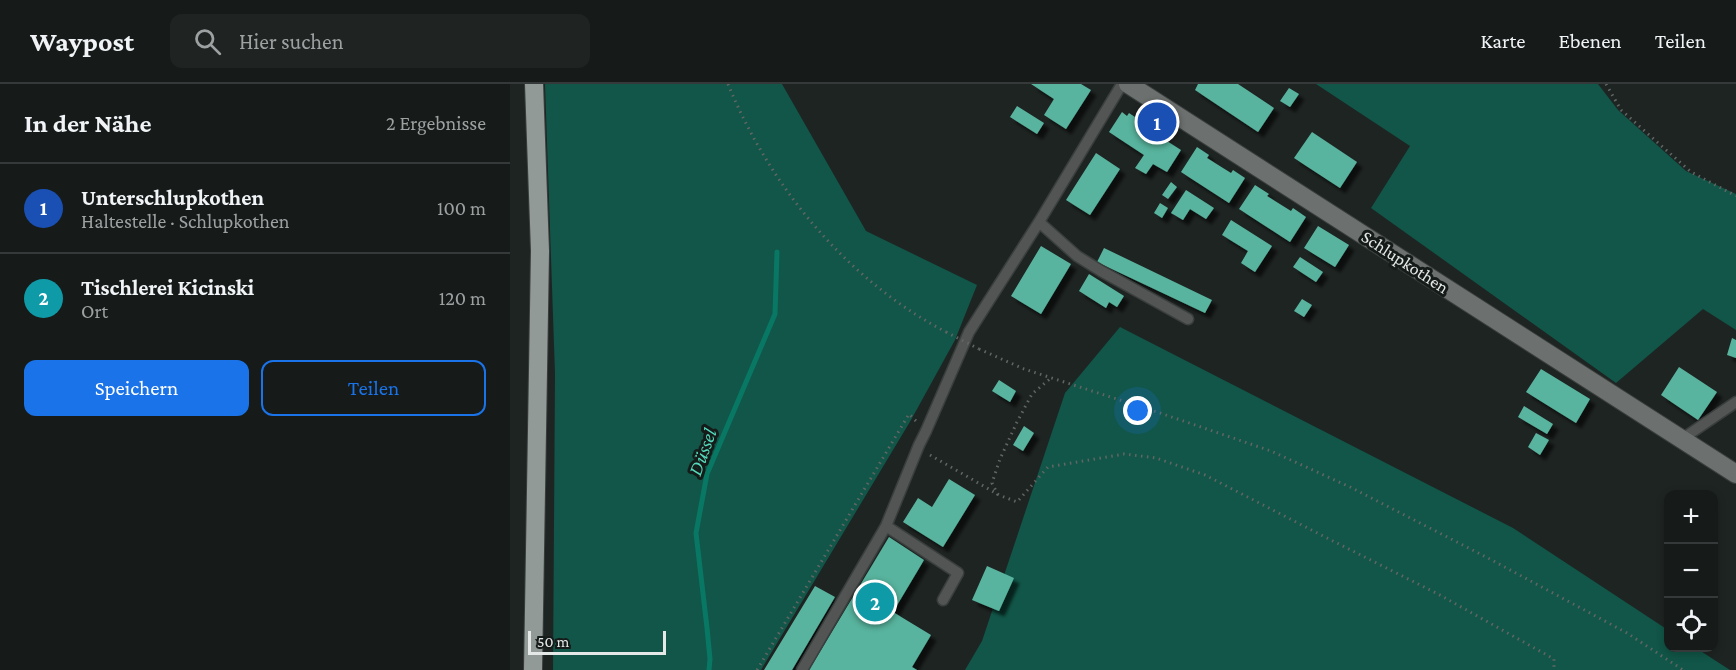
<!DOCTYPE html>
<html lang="de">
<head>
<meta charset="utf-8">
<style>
  :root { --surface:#161b1a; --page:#1f2423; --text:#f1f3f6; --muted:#9ea1a2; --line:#353939; --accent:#1a73e8 }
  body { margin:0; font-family:"Crimson Pro",serif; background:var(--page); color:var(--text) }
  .controls { position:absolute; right:18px; bottom:18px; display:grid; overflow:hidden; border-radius:12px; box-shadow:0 3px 9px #0003 }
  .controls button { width:54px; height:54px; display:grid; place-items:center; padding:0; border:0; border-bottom:2px solid var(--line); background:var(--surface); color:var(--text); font:30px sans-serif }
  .scale { position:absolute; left:18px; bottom:15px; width:138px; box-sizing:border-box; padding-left:6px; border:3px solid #e4e8e7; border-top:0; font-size:16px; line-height:21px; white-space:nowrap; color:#e4e8e7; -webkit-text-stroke:4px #151b19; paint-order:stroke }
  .you { position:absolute; left:628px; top:327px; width:21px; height:21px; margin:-15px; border:4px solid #fff; border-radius:50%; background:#1a73e8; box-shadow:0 0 0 9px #1a73e833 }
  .badge { display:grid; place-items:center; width:39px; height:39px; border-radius:50%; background:var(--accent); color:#fff; font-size:20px; font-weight:700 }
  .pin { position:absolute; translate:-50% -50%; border:3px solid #fff; box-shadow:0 2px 6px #0006 }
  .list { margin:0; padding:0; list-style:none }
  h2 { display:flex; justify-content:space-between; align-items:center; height:78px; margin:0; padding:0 24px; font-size:26px }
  h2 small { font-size:20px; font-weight:400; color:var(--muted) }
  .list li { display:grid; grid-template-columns:39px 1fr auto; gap:18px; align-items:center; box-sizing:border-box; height:90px; padding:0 24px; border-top:2px solid var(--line) }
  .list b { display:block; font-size:22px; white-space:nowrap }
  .list p { margin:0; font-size:20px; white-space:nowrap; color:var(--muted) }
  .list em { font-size:20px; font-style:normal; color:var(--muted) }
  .actions { display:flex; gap:12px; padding:18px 24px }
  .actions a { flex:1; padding:14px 0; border:2px solid var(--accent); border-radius:12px; text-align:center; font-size:21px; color:var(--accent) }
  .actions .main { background:var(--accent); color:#fff }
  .icon { flex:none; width:33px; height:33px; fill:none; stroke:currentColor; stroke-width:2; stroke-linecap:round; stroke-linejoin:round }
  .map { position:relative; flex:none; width:1226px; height:586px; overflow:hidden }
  header { display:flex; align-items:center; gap:36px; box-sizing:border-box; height:84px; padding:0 30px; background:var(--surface); border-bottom:2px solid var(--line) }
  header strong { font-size:28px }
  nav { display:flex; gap:33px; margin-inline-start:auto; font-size:21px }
  .search { width:420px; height:54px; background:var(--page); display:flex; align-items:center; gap:15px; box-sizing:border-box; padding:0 21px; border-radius:12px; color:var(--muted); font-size:22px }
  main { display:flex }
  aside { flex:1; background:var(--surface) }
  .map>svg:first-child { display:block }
  .green { fill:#115648 }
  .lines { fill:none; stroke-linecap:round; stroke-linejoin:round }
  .stream { stroke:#087864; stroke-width:5 }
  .building { fill:#59b49e; filter:url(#shadow) }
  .service-casing { stroke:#3a3f3e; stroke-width:13 }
  .secondary-casing { stroke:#3a3f3e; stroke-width:20 }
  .motorway-casing { stroke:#3a3f3e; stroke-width:20 }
  .path { stroke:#616664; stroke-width:3; stroke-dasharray:1.5 4.5; stroke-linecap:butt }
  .service { stroke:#525554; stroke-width:10 }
  .secondary { stroke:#6c716f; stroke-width:18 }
  .motorway { stroke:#929a98; stroke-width:18 }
  .path-bridge { stroke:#616664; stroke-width:3; stroke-dasharray:1.5 4.5; stroke-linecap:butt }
  .labels { text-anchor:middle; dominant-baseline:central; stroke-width:6; stroke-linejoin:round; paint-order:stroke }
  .street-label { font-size:18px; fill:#e4e8e7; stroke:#151b19 }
  .water-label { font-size:20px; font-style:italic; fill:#54d9bc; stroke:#151b19 }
</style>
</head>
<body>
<header>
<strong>Waypost</strong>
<div class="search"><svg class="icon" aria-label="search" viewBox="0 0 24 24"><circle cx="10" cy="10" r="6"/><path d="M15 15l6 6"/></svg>Hier suchen</div>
<nav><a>Karte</a><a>Ebenen</a><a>Teilen</a></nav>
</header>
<main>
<aside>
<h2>In der Nähe<small>2 Ergebnisse</small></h2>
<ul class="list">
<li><span class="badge" style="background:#1a4fb4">1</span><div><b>Unterschlupkothen</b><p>Haltestelle · Schlupkothen</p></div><em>100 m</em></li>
<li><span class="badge" style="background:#0f9aa8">2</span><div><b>Tischlerei Kicinski</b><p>Ort</p></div><em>120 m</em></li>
</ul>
<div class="actions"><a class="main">Speichern</a><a>Teilen</a></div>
</aside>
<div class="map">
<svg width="1226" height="586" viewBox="0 0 1226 586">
  <defs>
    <filter id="shadow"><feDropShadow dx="5.5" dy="5.5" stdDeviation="1.5" flood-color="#0009"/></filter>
  </defs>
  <rect width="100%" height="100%" fill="#1e2422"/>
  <path class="green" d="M35,0H272L356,147L467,201L445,256L401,336L251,586H43L45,290Z
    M806,0H1088L1108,26L1176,87L1226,110V246L1193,225L1106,299L861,124L900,62Z
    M610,243L1003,444L1158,546V564H1186L1220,586H455L472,557L555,309Z"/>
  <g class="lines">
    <path class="stream" d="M199,586L200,575L197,544L186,449L197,390L265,230L267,168"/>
  </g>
  <path class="building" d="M521,0H571L581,6L556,45L534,31L544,15Z
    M688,0H728L764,24L748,48L685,6Z
    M779,4L789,10L780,23L770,17Z
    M507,22L534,39L527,50L500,33Z
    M612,28L617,32L619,29L634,39L632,41L635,43L671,66L657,88L643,80L636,90L625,84L634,71L599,48Z
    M802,48L847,78L830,104L784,74Z
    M687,63L699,71L697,74L721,89L723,86L735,94L719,119L671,88Z
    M586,69L610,85L580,131L556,116Z
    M661,98L667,103L658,115L652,111Z
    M745,101L759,110L757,112L781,127L783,124L796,133L780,158L729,125Z
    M676,106L704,124L696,135L680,125L673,136L661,129Z
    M650,119L658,124L652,134L644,129Z
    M721,136L762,162L745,188L731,179L738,167L712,151Z
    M808,142L839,161L825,183L794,164Z
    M531,162L561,180L531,230L501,212Z
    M594,164L702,216L695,229L587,178Z
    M790,173L813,188L806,198L783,183Z
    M579,190L614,212L607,223L599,218L596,224L569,207Z
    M792,215L802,221L794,233L784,227Z
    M1222,254L1226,256V274L1217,271Z
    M1169,283L1207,308L1188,336L1151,311Z
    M1031,285L1080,315L1066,339L1016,308Z
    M489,296L506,307L500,318L482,307Z
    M1014,322L1043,340L1037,350L1008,333Z
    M514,342L524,349L513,367L503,361Z
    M1026,349L1039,356L1030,371L1018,363Z
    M439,395L465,411L433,463L393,438L408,414L422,423Z
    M379,453L414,476L383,528L421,551L402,583L407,586H299Z
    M477,482L504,494L489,527L462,516Z
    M305,502L325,513L282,586H254Z"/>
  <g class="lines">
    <defs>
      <path id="service" d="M529,138L567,172L591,187L678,235
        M1172,355L1226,318
        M376,442L448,489L433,516
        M292,586L376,442L409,361L416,347L459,248L529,138L612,0"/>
      <path id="secondary" d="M618,0L1226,390"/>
      <path id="motorway" d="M23,586L30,167L24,0"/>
    </defs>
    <use href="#service" class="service-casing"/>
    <use href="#secondary" class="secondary-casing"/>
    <use href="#motorway" class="motorway-casing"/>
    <path class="path" d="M218,0C260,103 337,196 436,248
      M1096,0L1111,26L1181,88L1226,112
      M469,265L514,285L650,329L761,367L840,403L978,474L1117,549L1173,586
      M420,371L489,411L507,418L538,383L614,370L646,374L695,391L819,455L928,510L1044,575V586
      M488,411L482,399L490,375L507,338L522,310L541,294
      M247,586L399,330L406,337"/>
    <use href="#service" class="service"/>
    <use href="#secondary" class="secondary"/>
    <use href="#motorway" class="motorway"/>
    <path class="path-bridge" d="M436,248L469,265"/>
  </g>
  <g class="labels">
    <g class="street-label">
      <text transform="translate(895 178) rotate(33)">Schlupkothen</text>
    </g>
    <g class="water-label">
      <text transform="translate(192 368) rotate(-70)">Düssel</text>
    </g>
  </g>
</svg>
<div class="controls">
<button>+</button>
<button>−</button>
<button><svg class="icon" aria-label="locate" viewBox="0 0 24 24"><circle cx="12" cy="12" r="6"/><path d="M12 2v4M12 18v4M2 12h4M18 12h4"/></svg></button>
</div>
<div class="scale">50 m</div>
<div class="you"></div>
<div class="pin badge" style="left:647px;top:38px;background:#1a4fb4">1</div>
<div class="pin badge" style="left:365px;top:518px;background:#0f9aa8">2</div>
</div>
</main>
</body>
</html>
